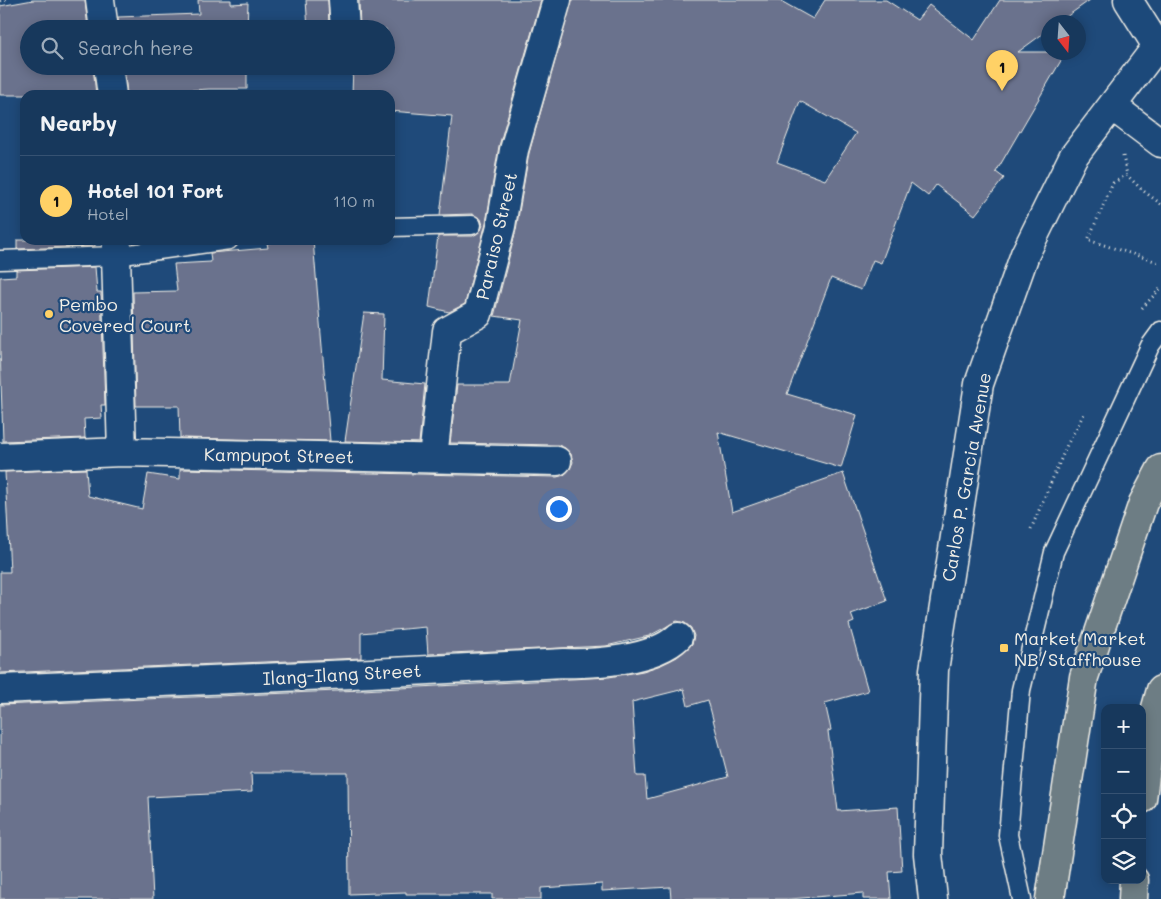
<!DOCTYPE html>
<html lang="en">
<head>
<meta charset="utf-8">
<style>
  :root { --surface:#17385c; --page:#244365; --text:#f1f3f6; --muted:#9eacbb; --line:#365272; --accent:#ffd166 }
  body { margin:0; font-family:Mali,sans-serif; background:var(--page); color:var(--text) }
  .controls { position:absolute; right:15px; bottom:15px; display:grid; overflow:hidden; border-radius:10px; box-shadow:0 2px 12px #0003 }
  .controls button { width:45px; height:45px; display:grid; place-items:center; padding:0; border:0; border-bottom:1px solid var(--line); background:var(--surface); color:var(--text); font:25px sans-serif }
  .compass { position:absolute; left:1041px; top:15px; width:45px; height:45px; border-radius:50%; background:var(--surface); box-shadow:0 2px 12px #0003; rotate:163deg }
  .you { position:absolute; left:558px; top:508px; width:18px; height:18px; margin:-12px; border:4px solid #fff; border-radius:50%; background:#1a73e8; box-shadow:0 0 0 8px #1a73e833 }
  .badge { display:grid; place-items:center; width:32px; height:32px; border-radius:50%; background:var(--accent); color:#111; font-size:16px; font-weight:700 }
  .pin { position:absolute; translate:-50% -41px; filter:drop-shadow(0 1px 2px #0008) }
  .pin::after { content:''; position:absolute; top:26px; width:18px; height:15px; background:inherit; clip-path:polygon(0 0,100% 0,50% 100%) }
  .list { margin:0; padding:0; list-style:none }
  h2 { display:flex; justify-content:space-between; align-items:center; height:65px; margin:0; padding:0 20px; font-size:21px }
  h2 small { font-size:16px; font-weight:400; color:var(--muted) }
  .list li { display:grid; grid-template-columns:32px 1fr auto; gap:15px; align-items:center; box-sizing:border-box; height:90px; padding:0 20px; border-top:1px solid var(--line) }
  .list b { display:block; font-size:19px; white-space:nowrap }
  .list p { margin:0; font-size:16px; white-space:nowrap; color:var(--muted) }
  .list em { font-size:16px; font-style:normal; color:var(--muted) }
  .icon { flex:none; width:28px; height:28px; fill:none; stroke:currentColor; stroke-width:2; stroke-linecap:round; stroke-linejoin:round }
  .map { position:relative; flex:none; width:1161px; height:899px; overflow:hidden }
  .search { position:absolute; background:var(--surface); box-shadow:0 2px 12px #0003; left:20px; top:20px; width:375px; height:55px; display:flex; align-items:center; gap:12px; box-sizing:border-box; padding:0 18px; border-radius:28px; color:var(--muted); font-size:19px }
  .panel { position:absolute; background:var(--surface); box-shadow:0 2px 12px #0003; left:20px; top:90px; width:375px; height:155px; border-radius:15px }
  .map>svg:first-child { display:block }
  .building { fill:#6a728d; stroke:#f4f1e8; fill-rule:evenodd }
  .lines { fill:none; stroke-linecap:round; stroke-linejoin:round }
  .lane-casing { stroke:#f4f1e8; stroke-width:21 }
  .street-casing { stroke:#f4f1e8; stroke-width:31 }
  .secondary-casing { stroke:#f4f1e8; stroke-width:31 }
  .primary-casing { stroke:#f4f1e8; stroke-width:31 }
  .path { stroke:#f4f1e8; stroke-width:3; stroke-dasharray:1 4; stroke-linecap:butt }
  .lane { stroke:#1f4a7a; stroke-width:18 }
  .street { stroke:#1f4a7a; stroke-width:28 }
  .secondary { stroke:#1f4a7a; stroke-width:28 }
  .primary { stroke:#6d7d84; stroke-width:28 }
  .poi-dot { fill:#ffd166; stroke:#1f4a7a; stroke-width:2 }
  .labels { text-anchor:middle; dominant-baseline:central; stroke-width:4.5; stroke-linejoin:round; paint-order:stroke }
  .street-label { font-size:18px; fill:#f4f1e8; stroke:#1f4a7a }
  .poi-label { font-size:18px; fill:#f4f1e8; stroke:#1f4a7a; text-anchor:start }
</style>
</head>
<body>
<div class="map">
<svg width="1161" height="899" viewBox="0 0 1161 899">
  <rect width="100%" height="100%" fill="#1f4a7a"/>
  <filter id="ink" filterUnits="userSpaceOnUse"><feTurbulence type="fractalNoise" baseFrequency=".02" numOctaves="2"/><feDisplacementMap in="SourceGraphic" scale="10" xChannelSelector="R" yChannelSelector="G"/><feConvolveMatrix kernelMatrix="1 2 1 2 8 2 1 2 1" color-interpolation-filters="sRGB"/></filter>
  <g filter="url(#ink)">
    <path class="building" d="M33,0H85L88,29H29V66H93L96,95H0V6Z
      M198,0H231V4L248,3L247,29H119L118,17L199,14Z
      M306,0H328L329,29H308Z
      M359,0H541L499,146L486,223L465,304L449,312L429,307L438,236H473L481,230L483,225L481,219L472,214L440,215L452,116L390,111V95H352L353,66H386V29H360Z
      M572,0H779L813,19L825,0H886L917,20L929,5L974,40L1000,0H1090L1059,22H1048V30L1018,52H1066L996,172L1004,178L975,215L936,185L928,196L911,183L881,263L873,260L861,290L831,278L787,394L857,415L841,468L718,432L732,512L843,473L887,601L851,614L854,622L849,624L868,691L825,703L831,730L828,731L838,811L898,807L902,871L889,872L891,899H863V893L790,899H671L670,887L602,891V884L541,888V899H492V894H406V892L349,894L348,773H251L252,792L148,797L153,899H0V705L362,690L609,677L643,671L661,665L677,657L692,644L694,636L691,628L685,623L677,621L649,636L606,646L428,654L426,627L361,633V658L0,673V572H10L5,472L86,469L88,496L142,509L148,474L180,479V469L557,477L564,475L570,469L573,462L571,454L565,448L558,445L450,443L457,385H510L522,320L494,316L516,230L529,153ZM800,101L856,133L825,180L777,162ZM684,689L688,706L708,700L728,777L647,799L645,776H637L632,702Z
      M124,66H247V89H209L127,94Z
      M17,240H95V246L17,249Z
      M294,240H313L330,441L180,438L179,406H136L133,292L177,291L174,264L211,262L210,253L268,248L267,243Z
      M95,267L97,292H101L105,405H101L102,418L84,419L85,438L3,441L0,352V277L16,276V270Z
      M364,313L384,314L382,380L425,384L419,443L345,441Z"/>
    <g class="lines">
      <defs>
        <path id="lane" d="M390,227L472,225
          M0,260L116,256L229,240
          M1022,899L1008,835L1021,690L1054,552L1150,346L1161,331"/>
        <path id="street" d="M100,0L104,29
          M343,0L345,29
          M108,66L112,95
          M117,240L116,256L122,452
          M0,457L122,452L557,461
          M433,458L447,331L478,314L501,226L514,150L557,0
          M0,689L352,674L564,663C595,664 654,660 678,637"/>
        <path id="secondary" d="M1128,0L1157,46L1161,49
          M1112,106L1161,143
          M933,899L928,854L934,670L979,384L1025,254L1073,157L1161,41"/>
        <path id="primary" d="M1142,799L1152,722L1161,690
          M1050,899L1084,677L1143,503L1161,469
          M1133,899L1134,880"/>
      </defs>
      <use href="#lane" class="lane-casing"/>
      <use href="#street" class="street-casing"/>
      <use href="#secondary" class="secondary-casing"/>
      <use href="#primary" class="primary-casing"/>
      <path class="path" d="M0,1L7,0
        M1123,156L1127,175
        M1161,204L1142,190L1127,175L1113,183L1088,240L1161,263
        M1142,308L1161,288
        M1031,529L1067,445L1085,412"/>
      <use href="#lane" class="lane"/>
      <use href="#street" class="street"/>
      <use href="#secondary" class="secondary"/>
      <use href="#primary" class="primary"/>
    </g>
  </g>
  <g class="poi-dot">
    <circle cx="49" cy="314" r="5"/>
    <rect x="999" y="643" width="10" height="10" rx="2.5"/>
  </g>
  <g class="labels">
    <g class="street-label">
      <text transform="translate(496 236) rotate(-77)">Paraiso Street</text>
      <text transform="translate(279 455) rotate(1)">Kampupot Street</text>
      <text transform="translate(966 477) rotate(-80)">Carlos P. Garcia Avenue</text>
      <text transform="translate(342 674) rotate(-3)">Ilang-Ilang Street</text>
    </g>
    <g class="poi-label">
      <text x="59" y="304">Pembo<tspan x="59" dy="21">Covered Court</tspan></text>
      <text x="1014" y="638">Market Market<tspan x="1014" dy="21">NB/Staffhouse</tspan></text>
    </g>
  </g>
</svg>
<div class="controls">
<button>+</button>
<button>−</button>
<button><svg class="icon" aria-label="locate" viewBox="0 0 24 24"><circle cx="12" cy="12" r="6"/><path d="M12 2v4M12 18v4M2 12h4M18 12h4"/></svg></button>
<button><svg class="icon" aria-label="layers" viewBox="0 0 24 24"><path d="M12 4l9 5-9 5-9-5zM3 14l9 5 9-5"/></svg></button>
</div>
<svg class="compass" viewBox="-18 -18 36 36"><path d="M0-13l5 13h-10z" fill="#e53935"/><path d="M0 13l5-13h-10z" fill="#9eacbb"/></svg>
<div class="you"></div>
<div class="pin badge" style="left:1002px;top:91px">1</div>
<div class="search"><svg class="icon" aria-label="search" viewBox="0 0 24 24"><circle cx="10" cy="10" r="6"/><path d="M15 15l6 6"/></svg>Search here</div>
<section class="panel">
<h2>Nearby<small></small></h2>
<ul class="list">
<li><span class="badge">1</span><div><b>Hotel 101 Fort</b><p>Hotel</p></div><em>110 m</em></li>
</ul>
</section>
</div>
</body>
</html>
